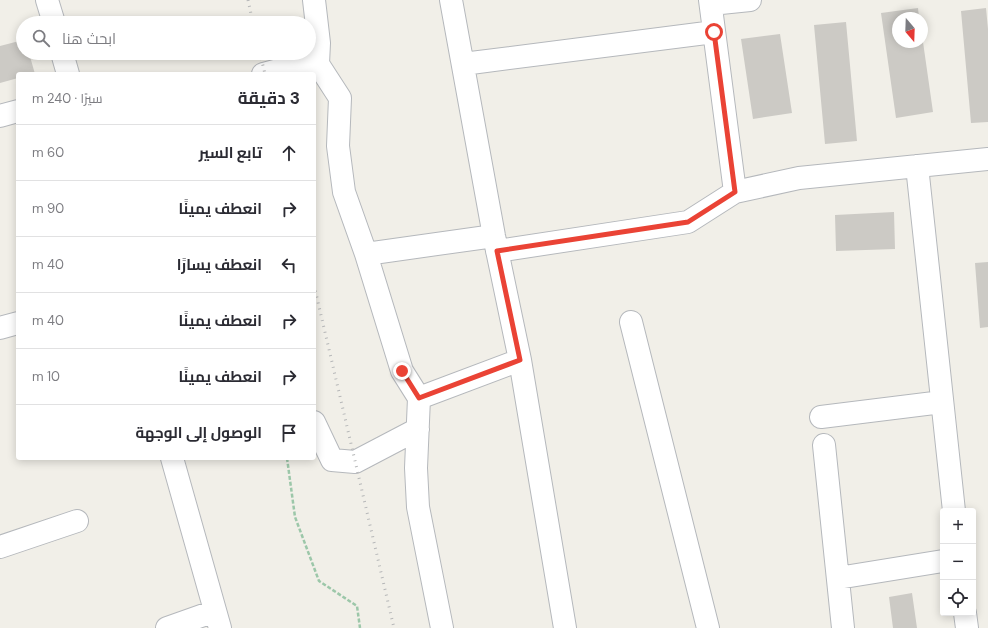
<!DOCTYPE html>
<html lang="ar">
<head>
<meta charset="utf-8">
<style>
  :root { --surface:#fff; --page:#f2f2f3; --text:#2b2b33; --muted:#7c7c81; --line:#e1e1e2 }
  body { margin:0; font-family:"DM Sans",Cairo,sans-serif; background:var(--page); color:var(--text); direction:rtl }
  .controls { position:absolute; right:12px; bottom:12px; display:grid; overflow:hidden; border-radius:4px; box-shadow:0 2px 10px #0003 }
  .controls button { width:36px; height:36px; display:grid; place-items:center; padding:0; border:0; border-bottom:1px solid var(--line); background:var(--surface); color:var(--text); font:20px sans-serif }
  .compass { position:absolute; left:892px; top:12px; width:36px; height:36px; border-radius:50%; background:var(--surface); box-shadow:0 2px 10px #0003; rotate:161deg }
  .stop { position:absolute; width:12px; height:12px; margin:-9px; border:3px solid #ea4335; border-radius:50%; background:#fff }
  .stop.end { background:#ea4335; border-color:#fff; box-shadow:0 1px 4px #0008 }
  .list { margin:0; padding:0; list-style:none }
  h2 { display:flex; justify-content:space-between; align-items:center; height:52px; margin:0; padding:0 16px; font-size:17px }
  h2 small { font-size:13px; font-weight:400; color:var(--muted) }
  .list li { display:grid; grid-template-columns:26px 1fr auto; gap:12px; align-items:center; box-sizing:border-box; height:56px; padding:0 16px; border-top:1px solid var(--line) }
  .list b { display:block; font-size:15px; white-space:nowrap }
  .list em { font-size:13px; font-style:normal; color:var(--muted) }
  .icon { flex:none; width:22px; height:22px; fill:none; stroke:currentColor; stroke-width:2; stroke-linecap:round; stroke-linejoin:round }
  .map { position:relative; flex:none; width:988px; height:628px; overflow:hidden; direction:ltr }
  .search { position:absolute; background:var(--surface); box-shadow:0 2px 10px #0003; left:16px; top:16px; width:300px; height:44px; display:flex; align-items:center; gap:10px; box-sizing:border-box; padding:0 14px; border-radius:22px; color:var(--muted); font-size:15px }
  .panel { position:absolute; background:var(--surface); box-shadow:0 2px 10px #0003; left:16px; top:72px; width:300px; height:388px; border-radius:4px; direction:rtl }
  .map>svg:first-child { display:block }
  .building { fill:#cccac5 }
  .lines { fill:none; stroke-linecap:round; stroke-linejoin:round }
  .minor-casing { stroke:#b5b8bc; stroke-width:24 }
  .path { stroke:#9cc7a9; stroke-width:2.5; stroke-dasharray:4 2; stroke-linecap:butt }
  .minor { stroke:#fff; stroke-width:22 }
  .rail { stroke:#b6b7b8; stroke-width:3; stroke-dasharray:1 5; stroke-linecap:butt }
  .route { stroke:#ea4335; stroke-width:5 }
</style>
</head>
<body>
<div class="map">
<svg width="988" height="628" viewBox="0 0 988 628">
  <rect width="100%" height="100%" fill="#f1efe8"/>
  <path class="building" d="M918,8L919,18H898V42H923L933,112L896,118L881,13Z
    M986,8L988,29V122L971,123L961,11Z
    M846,22L857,141L825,144L814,25Z
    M780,34L792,113L753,119L741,39Z
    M23,40V53H29L35,74H18V78L0,83V46Z
    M894,212L895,249L836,251L835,215Z
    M988,262V327L980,328L975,263Z
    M912,593L917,628H893L889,597Z"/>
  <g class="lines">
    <defs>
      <path id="minor" d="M47,0L54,23
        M451,0L494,236L520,360L565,628
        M710,0L735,192
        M711,4L750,0
        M62,53L68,74
        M318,64L340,98L338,146L344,192L366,254L494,236
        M463,64L714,32
        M263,74L289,67L318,64L319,43L314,0
        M0,116L18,111
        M917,166L954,511
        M497,251L688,222L735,192L799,178L988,159
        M366,254L402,371L419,398L520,360
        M631,322L708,628
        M0,328L18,323
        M419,398L416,468L418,507L442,628
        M821,417L942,402
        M314,422L332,460L355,462L418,429
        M824,445L843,628
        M172,458L220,628
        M0,547L77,521
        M838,578L943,561
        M965,613L967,628
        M167,628L215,611"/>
    </defs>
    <use href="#minor" class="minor-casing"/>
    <path class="path" d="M287,458L295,517L319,581L357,606L360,628"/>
    <use href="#minor" class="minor"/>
    <path class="rail" d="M248,0L253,23
      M260,53L265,74
      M314,285L394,628"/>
  </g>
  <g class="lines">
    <path class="route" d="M402,371L419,398L520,360L497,251L688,222L735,192L714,32"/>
  </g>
</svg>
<div class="controls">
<button>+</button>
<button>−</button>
<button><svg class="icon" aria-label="locate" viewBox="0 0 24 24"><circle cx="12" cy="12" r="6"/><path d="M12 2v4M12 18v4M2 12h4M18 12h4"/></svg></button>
</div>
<svg class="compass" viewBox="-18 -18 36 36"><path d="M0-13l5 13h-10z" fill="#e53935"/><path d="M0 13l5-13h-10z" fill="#7c7c81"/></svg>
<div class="stop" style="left:714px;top:32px"></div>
<div class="stop end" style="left:402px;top:371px"></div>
<div class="search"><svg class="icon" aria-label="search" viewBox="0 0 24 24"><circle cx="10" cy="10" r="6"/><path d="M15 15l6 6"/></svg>ابحث هنا</div>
<section class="panel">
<h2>3 دقيقة<small>سيرًا · 240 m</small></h2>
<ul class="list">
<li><svg class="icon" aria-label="ahead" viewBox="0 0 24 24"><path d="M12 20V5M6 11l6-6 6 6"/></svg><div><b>تابع السير</b></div><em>60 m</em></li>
<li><svg class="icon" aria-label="right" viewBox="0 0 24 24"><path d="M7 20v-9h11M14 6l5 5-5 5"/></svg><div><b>انعطف يمينًا</b></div><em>90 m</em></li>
<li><svg class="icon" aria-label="left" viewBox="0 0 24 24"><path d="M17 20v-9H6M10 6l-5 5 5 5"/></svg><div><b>انعطف يسارًا</b></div><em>40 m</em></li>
<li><svg class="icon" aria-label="right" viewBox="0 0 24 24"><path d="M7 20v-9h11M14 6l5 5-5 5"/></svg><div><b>انعطف يمينًا</b></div><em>40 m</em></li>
<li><svg class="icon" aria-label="right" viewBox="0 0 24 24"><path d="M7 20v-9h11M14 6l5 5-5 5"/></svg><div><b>انعطف يمينًا</b></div><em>10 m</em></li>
<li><svg class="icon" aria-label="arrive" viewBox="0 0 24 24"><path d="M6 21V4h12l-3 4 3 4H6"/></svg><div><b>الوصول إلى الوجهة</b></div></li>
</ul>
</section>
</div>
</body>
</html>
